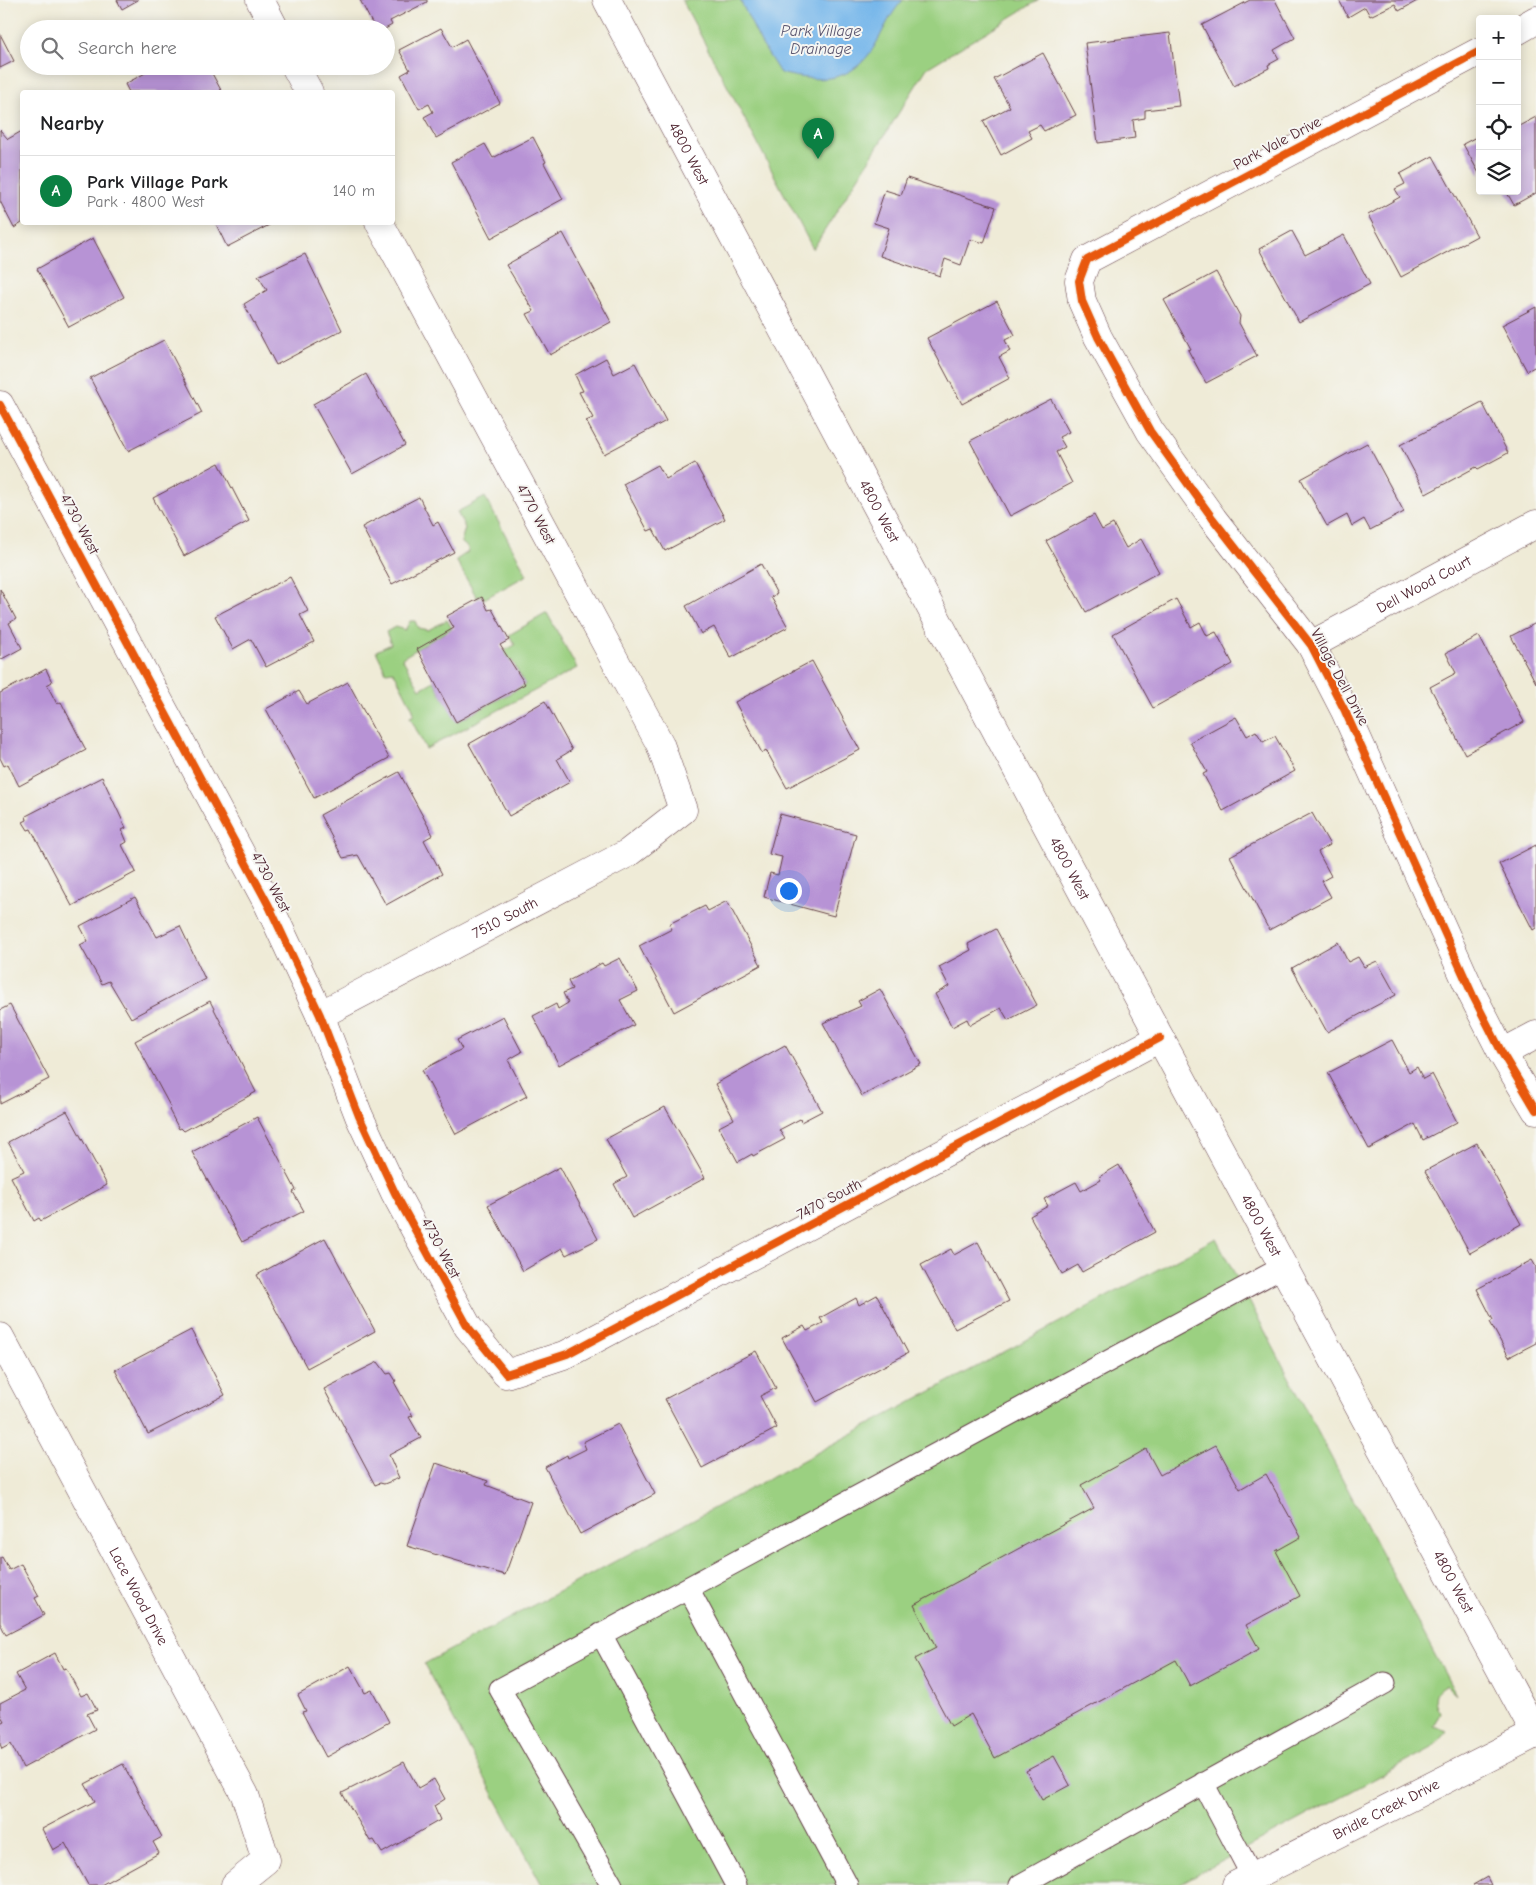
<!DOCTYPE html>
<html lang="en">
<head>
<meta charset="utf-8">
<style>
  :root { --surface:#fff; --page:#f6f6f6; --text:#202124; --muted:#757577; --line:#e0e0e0; --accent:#0b8043 }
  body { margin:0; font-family:"Comic Neue",sans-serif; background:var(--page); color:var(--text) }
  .controls { position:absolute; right:15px; top:15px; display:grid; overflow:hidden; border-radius:5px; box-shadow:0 2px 12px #0003 }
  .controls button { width:45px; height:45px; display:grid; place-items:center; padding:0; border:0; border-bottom:1px solid var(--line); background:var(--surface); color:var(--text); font:25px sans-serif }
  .you { position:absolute; left:788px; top:890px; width:18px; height:18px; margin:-12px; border:4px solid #fff; border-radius:50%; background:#1a73e8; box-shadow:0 0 0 8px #1a73e833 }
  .badge { display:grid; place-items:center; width:32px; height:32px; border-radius:50%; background:var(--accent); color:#fff; font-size:16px; font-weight:700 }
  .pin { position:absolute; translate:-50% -41px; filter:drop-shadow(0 1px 2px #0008) }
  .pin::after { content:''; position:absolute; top:26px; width:18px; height:15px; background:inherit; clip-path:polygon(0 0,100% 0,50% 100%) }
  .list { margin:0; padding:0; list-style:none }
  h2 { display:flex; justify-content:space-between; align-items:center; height:65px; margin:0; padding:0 20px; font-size:21px }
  h2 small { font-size:16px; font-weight:400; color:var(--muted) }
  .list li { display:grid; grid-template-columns:32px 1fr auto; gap:15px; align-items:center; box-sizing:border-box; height:70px; padding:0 20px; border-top:1px solid var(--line) }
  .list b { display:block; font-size:19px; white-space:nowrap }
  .list p { margin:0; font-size:16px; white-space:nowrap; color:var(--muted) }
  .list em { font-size:16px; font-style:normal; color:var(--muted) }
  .icon { flex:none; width:28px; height:28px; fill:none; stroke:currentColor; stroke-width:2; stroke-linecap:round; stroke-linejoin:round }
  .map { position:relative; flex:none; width:1536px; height:1885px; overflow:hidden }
  .search { position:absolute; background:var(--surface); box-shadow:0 2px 12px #0003; left:20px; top:20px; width:375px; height:55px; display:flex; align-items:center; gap:12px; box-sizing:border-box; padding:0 18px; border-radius:28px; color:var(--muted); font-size:19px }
  .panel { position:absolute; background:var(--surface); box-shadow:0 2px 12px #0003; left:20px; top:90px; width:375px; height:135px; border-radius:5px }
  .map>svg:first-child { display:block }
  .green { fill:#9bd081; stroke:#727856 }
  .water { fill:#75b6ea; stroke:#606a8a }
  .building { fill:#b793d5 }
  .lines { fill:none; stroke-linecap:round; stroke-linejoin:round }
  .service-casing { stroke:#633e45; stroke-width:23 }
  .minor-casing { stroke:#633e45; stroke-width:29 }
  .secondary-casing { stroke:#633e45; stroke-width:29 }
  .service { stroke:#fff; stroke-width:21 }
  .minor { stroke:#fff; stroke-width:28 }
  .secondary { stroke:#fff; stroke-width:28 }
  .cycleway-casing { stroke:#f6f6f2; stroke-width:11 }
  .cycleway { stroke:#e8590c; stroke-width:8 }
  .labels { text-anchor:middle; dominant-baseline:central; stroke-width:4; stroke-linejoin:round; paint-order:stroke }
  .street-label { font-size:15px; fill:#4a1f2b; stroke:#f6f6f2 }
  .water-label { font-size:16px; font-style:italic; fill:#59546e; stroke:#f6f6f2 }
</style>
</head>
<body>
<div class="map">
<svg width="1536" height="1885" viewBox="0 0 1536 1885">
  <rect width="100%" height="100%" fill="#f6f6f2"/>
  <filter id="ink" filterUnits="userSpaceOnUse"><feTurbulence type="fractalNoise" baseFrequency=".02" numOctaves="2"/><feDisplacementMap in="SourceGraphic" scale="10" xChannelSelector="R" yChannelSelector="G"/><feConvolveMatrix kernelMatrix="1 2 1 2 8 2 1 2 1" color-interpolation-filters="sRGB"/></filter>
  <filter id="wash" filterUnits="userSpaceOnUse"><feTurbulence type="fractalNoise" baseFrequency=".0096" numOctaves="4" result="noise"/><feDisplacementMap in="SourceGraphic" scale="20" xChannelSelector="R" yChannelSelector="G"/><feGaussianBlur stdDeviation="1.12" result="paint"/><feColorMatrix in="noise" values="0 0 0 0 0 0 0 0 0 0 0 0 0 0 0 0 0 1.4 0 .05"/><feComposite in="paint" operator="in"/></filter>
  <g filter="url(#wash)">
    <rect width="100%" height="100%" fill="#efebd7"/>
    <path class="green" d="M682,0H1039L927,68L813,249Z
      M485,497L527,575L484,599L482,595L477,598L456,560L468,552V548L461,542L465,528L457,512Z
      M547,613L577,668L426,749L410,717L414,715L413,709L395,674L393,671L386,672L376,651L391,644L386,632L395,627L405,630L410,621H415L418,628L428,630L447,620L452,628L402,658L420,689L434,681L457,722L525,685L512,660L509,661L504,651L515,645L509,635Z
      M1216,1238L1456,1695L1446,1685C1433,1692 1433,1701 1440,1712L1433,1727L1447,1731L1432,1748L1177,1885H542L424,1664Z"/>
    <path class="water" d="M740,0H903C891,13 885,27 877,42C854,84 820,83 780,73L761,43Z"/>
    <g id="blocks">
      <path class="building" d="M117,0H138L122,9Z
        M360,0H427V2L390,21L392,25L385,29H375Z
        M1250,0H1275L1295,38L1274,50L1279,59L1268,65L1269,68L1234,86L1202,25Z
        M1339,0H1419L1399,11L1395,4L1370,16L1365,7L1348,17Z
        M441,28L452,47L466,39L500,103L436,138L424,117L433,112L429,104L419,109L401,75L410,70L399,50Z
        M1170,33L1179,106L1145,110V118L1133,120L1135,138L1098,143L1085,43Z
        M0,34L14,61L0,68Z
        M1043,53L1076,115L1044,131L1040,125L1028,131L1032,138L1001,155L983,121L1010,107L994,79Z
        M149,66H208L222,92H129L125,84L151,70Z
        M1536,117V193L1514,205L1506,191H1517V122L1519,126Z
        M0,130L8,139L22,131V223L14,228L0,201Z
        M1480,135V175L1463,144Z
        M533,137L546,162L544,163L563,199L491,238L451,162L485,144L493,158Z
        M1433,156L1477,236L1401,277L1368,215L1400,197L1395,189L1405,184L1400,174Z
        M907,178L996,207L984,243L970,239L961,265L945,259L940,276L880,256L889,228L874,223L885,190L901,195Z
        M215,222H275L227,247Z
        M1292,231L1305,255L1344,235L1370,284L1299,322L1259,249Z
        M563,233L611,322L550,355L527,314L534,311L506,265Z
        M93,238L124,297L69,327L37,269Z
        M305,254L342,330L276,365L244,304L267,290L258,276Z
        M1216,272L1240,316L1239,323L1257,356L1206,383L1188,350L1191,349L1164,300Z
        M997,301L1015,335L1005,340L1010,351L999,357L1010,378L962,404L927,338Z
        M1536,307V366L1527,371L1502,325Z
        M164,340L202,413L128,451L90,378Z
        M606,358L614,374L635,363L666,421L604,454L586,421L593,418L579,392L583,391L575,375Z
        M366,374L405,445L352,474L313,404Z
        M1051,399L1069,432L1059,437L1065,447L1056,452L1072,483L1010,516L970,441Z
        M1482,402L1508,453L1478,469L1476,467L1426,494L1400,445Z
        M1367,443L1404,512L1370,530L1364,519L1352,526L1347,515L1327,526L1301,479Z
        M219,463L249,521L184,556L153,498Z
        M695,463L725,519L665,551L653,529L648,531L623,484L658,465L666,479Z
        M419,497L433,525L438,522L454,552L392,584L362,527Z
        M1094,515L1102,530L1113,524L1126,548L1141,539L1159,572L1086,612L1046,541Z
        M761,564L777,594L771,597L788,627L731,658L714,627L701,634L686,606Z
        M290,577L308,611L300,615L314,642L266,667L251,639L233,649L215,616Z
        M0,589L16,619L9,623L22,648L0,660Z
        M482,597L488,610L492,609L509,640L500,645L525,684L456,722L417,649L454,628L447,616Z
        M1176,599L1191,627L1200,622L1207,636L1216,632L1233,664L1153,708L1113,634Z
        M1536,623V683L1511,636Z
        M1479,636L1524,722L1465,754L1430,687L1456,673L1446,653Z
        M812,661L860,750L787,788L766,750L762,753L735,702Z
        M46,669L52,682L47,685L57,704L61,702L86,750L19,786L8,764L4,766L0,758V693Z
        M348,682L389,758L314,798L266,709L299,691L307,704Z
        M545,701L572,750L557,759L570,782L509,816L469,744Z
        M1236,717L1247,736L1256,731L1263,742L1275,736L1295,771L1223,811L1203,774L1207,772L1190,742Z
        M399,772L433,835L424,840L442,874L386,905L358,855L343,858L320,815Z
        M102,777L126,828L122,830L127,842L122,845L136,872L72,906L31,829L28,830L23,822L27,820L26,816Z
        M1312,813L1330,845L1318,852L1331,876L1322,881L1331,897L1269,930L1230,856Z
        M780,814L856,834L834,916L764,897L770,873L778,875L782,857L769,854Z
        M1536,845V928L1533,930L1499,864Z
        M135,897L157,937L180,926L205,979L131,1018L109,981L102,984L80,945L88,941L80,926Z
        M727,901L761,965L674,1012L639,946L672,929L669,924L705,906L708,911Z
        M996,929L1037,1005L1008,1020L1001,1008L970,1025L967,1019L952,1027L935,994L949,986L939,967L971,950L968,944Z
        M1338,942L1348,962L1358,957L1364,967L1377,961L1396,995L1327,1032L1292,968Z
        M620,958L638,991L620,1000L634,1025L559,1065L533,1016L556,1004L558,1009L568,1003L563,993L572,989L568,981L602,963L604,966Z
        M880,989L921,1064L862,1096L823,1023L861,1006L858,1001Z
        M210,1001L256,1092L184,1131L181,1128L179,1129L169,1110L171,1108L135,1041Z
        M10,1005L49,1079L0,1104V1010Z
        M503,1016L522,1052L508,1060L527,1096L456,1134L422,1070L462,1049L457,1040Z
        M1392,1040L1409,1072L1417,1067L1423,1079L1432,1074L1457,1122L1423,1140L1415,1124L1369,1149L1328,1073Z
        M785,1045L822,1111L801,1122L800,1119L779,1130L785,1139L753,1156L752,1154L738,1162L719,1127L734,1119L715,1084Z
        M665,1107L705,1178L632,1218L614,1184L627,1177L606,1139Z
        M67,1111L107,1185L41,1221L39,1218L34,1221L11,1177L24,1171L8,1142Z
        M257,1117L296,1190L293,1192L304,1211L242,1242L192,1152Z
        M1477,1143L1521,1224L1470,1253L1425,1171Z
        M1119,1165L1155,1232L1082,1272L1078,1265L1062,1274L1030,1216L1048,1206L1044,1199L1076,1182L1081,1191L1101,1180L1099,1177Z
        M560,1167L598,1239L566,1255L562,1248L523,1271L488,1205Z
        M325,1238L375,1331L307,1368L257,1275Z
        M978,1242L1009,1301L955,1329L921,1265L951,1249L954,1255Z
        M1532,1260L1536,1267V1343L1509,1357L1490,1322L1493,1320L1477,1289Z
        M877,1295L908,1353L817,1402L782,1338L804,1326L807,1331L823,1323L820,1318L856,1298L859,1305Z
        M191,1330L225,1395L148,1434L115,1370Z
        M756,1351L776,1388L760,1396L777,1428L702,1468L665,1399Z
        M378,1362L387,1374L391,1373L396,1381L394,1382L413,1416L409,1417L421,1438L389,1455L399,1478L384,1484L380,1483L375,1485L324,1389Z
        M618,1424L655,1494L580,1534L545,1467L567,1455L568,1458L586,1449L583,1442Z
        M1216,1445L1240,1489L1266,1474L1301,1537L1276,1551L1300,1596L1246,1625L1259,1649L1190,1686L1176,1660L995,1758L971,1714L951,1726L915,1659L936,1648L914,1605L1094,1508L1081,1485L1129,1459L1146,1449L1160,1475Z
        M436,1463L488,1481L486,1485L531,1502L505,1575L407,1546Z
        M2,1557L9,1570L21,1564L39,1596L35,1598L44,1615L6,1635L0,1623V1558Z
        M55,1653L63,1669L66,1668L81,1696L88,1693L97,1710L87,1714L95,1729L23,1768L11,1744L2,1749L0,1744V1723L4,1721L0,1714V1703L25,1690L16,1674Z
        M350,1666L365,1693L372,1690L389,1722L326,1757L302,1712L306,1711L298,1695Z
        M1054,1756L1070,1785L1042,1800L1026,1771Z
        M404,1762L418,1788L434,1779L445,1799L434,1806L440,1820L382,1853L374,1840L370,1841L342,1793Z
        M123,1764L162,1837L153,1842L159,1853L101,1885H88L65,1843L53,1850L42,1829L95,1801L85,1784Z
        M1487,1877L1491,1885H1473Z"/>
    </g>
  </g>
  <g filter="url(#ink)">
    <use href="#blocks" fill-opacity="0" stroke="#633e45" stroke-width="1"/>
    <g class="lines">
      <defs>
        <path id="service" d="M688,1588L847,1885
          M601,1634L736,1885
          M1203,1783L1252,1876
          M612,1885L500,1689L1283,1267
          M1020,1885L1385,1683"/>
        <g id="minor">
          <path d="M260,0L275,29"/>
          <path d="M1517,31L1536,20"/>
          <path d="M1480,51L1087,260L1079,281L1082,301L1098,337L1150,431L1213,519L1311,645L1345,711L1473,996L1502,1053L1536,1110"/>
          <path d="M295,66L309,92"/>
          <path d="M0,405L269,906L320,1015L359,1116L395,1193L468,1327L506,1374L567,1354L1160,1038"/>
          <path id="s1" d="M1311,645L1536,524"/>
          <path id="s2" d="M320,1015L628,853L683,810L660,744L379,222"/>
          <path d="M1502,1053L1536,1035"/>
          <path id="s3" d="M0,1337L245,1795L266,1860L235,1885"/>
          <path id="s4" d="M1236,1885L1535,1734"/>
        </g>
        <g id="secondary">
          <path id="s5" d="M607,0L1160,1038L1536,1735"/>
        </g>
      </defs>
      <use href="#service" class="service-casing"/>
      <use href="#minor" class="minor-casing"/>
      <use href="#secondary" class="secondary-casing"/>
      <use href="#service" class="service"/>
      <use href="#minor" class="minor"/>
      <use href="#secondary" class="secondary"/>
      <defs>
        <path id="cycleway" d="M1480,51L1087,260L1079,281L1082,301L1098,337L1150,431L1213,519L1311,645L1345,711L1473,996L1502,1053L1536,1110
          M0,405L269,906L320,1015L359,1116L395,1193L468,1327L506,1374L567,1354L1160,1038"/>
      </defs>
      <use href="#cycleway" class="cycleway-casing"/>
      <use href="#cycleway" class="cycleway"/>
    </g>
  </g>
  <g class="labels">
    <g class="street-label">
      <text transform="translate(1277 143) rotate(-28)">Park Vale Drive</text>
      <text stroke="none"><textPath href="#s5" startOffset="174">4800 West</textPath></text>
      <text stroke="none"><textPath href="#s5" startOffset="579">4800 West</textPath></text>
      <text transform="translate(536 514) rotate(62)">4770 West</text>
      <text transform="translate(80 524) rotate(62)">4730 West</text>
      <text stroke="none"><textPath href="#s1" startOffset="128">Dell Wood Court</textPath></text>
      <text transform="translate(1340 677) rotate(62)">Village Dell Drive</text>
      <text stroke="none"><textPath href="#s5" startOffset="984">4800 West</textPath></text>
      <text transform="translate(271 882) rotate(62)">4730 West</text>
      <text stroke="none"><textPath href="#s2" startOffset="209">7510 South</textPath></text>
      <text transform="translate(829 1199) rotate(-28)">7470 South</text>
      <text stroke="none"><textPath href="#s5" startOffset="1389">4800 West</textPath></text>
      <text transform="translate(441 1248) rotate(62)">4730 West</text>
      <text stroke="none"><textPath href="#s5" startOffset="1794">4800 West</textPath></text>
      <text stroke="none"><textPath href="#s3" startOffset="294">Lace Wood Drive</textPath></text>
      <text stroke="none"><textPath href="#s4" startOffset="168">Bridle Creek Drive</textPath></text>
    </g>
    <g class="water-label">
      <text x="821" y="31">Park Village<tspan x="821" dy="18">Drainage</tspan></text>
    </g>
  </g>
</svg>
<div class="controls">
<button>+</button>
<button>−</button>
<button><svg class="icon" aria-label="locate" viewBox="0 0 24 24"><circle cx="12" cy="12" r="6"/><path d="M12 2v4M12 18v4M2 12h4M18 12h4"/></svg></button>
<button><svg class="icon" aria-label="layers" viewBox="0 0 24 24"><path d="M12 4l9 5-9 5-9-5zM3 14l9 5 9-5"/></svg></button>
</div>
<div class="you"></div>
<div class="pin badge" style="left:818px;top:159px">A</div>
<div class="search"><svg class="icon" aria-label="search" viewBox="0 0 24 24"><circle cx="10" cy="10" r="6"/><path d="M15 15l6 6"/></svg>Search here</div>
<section class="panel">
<h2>Nearby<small></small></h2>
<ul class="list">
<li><span class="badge">A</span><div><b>Park Village Park</b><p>Park · 4800 West</p></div><em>140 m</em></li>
</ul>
</section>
</div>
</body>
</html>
